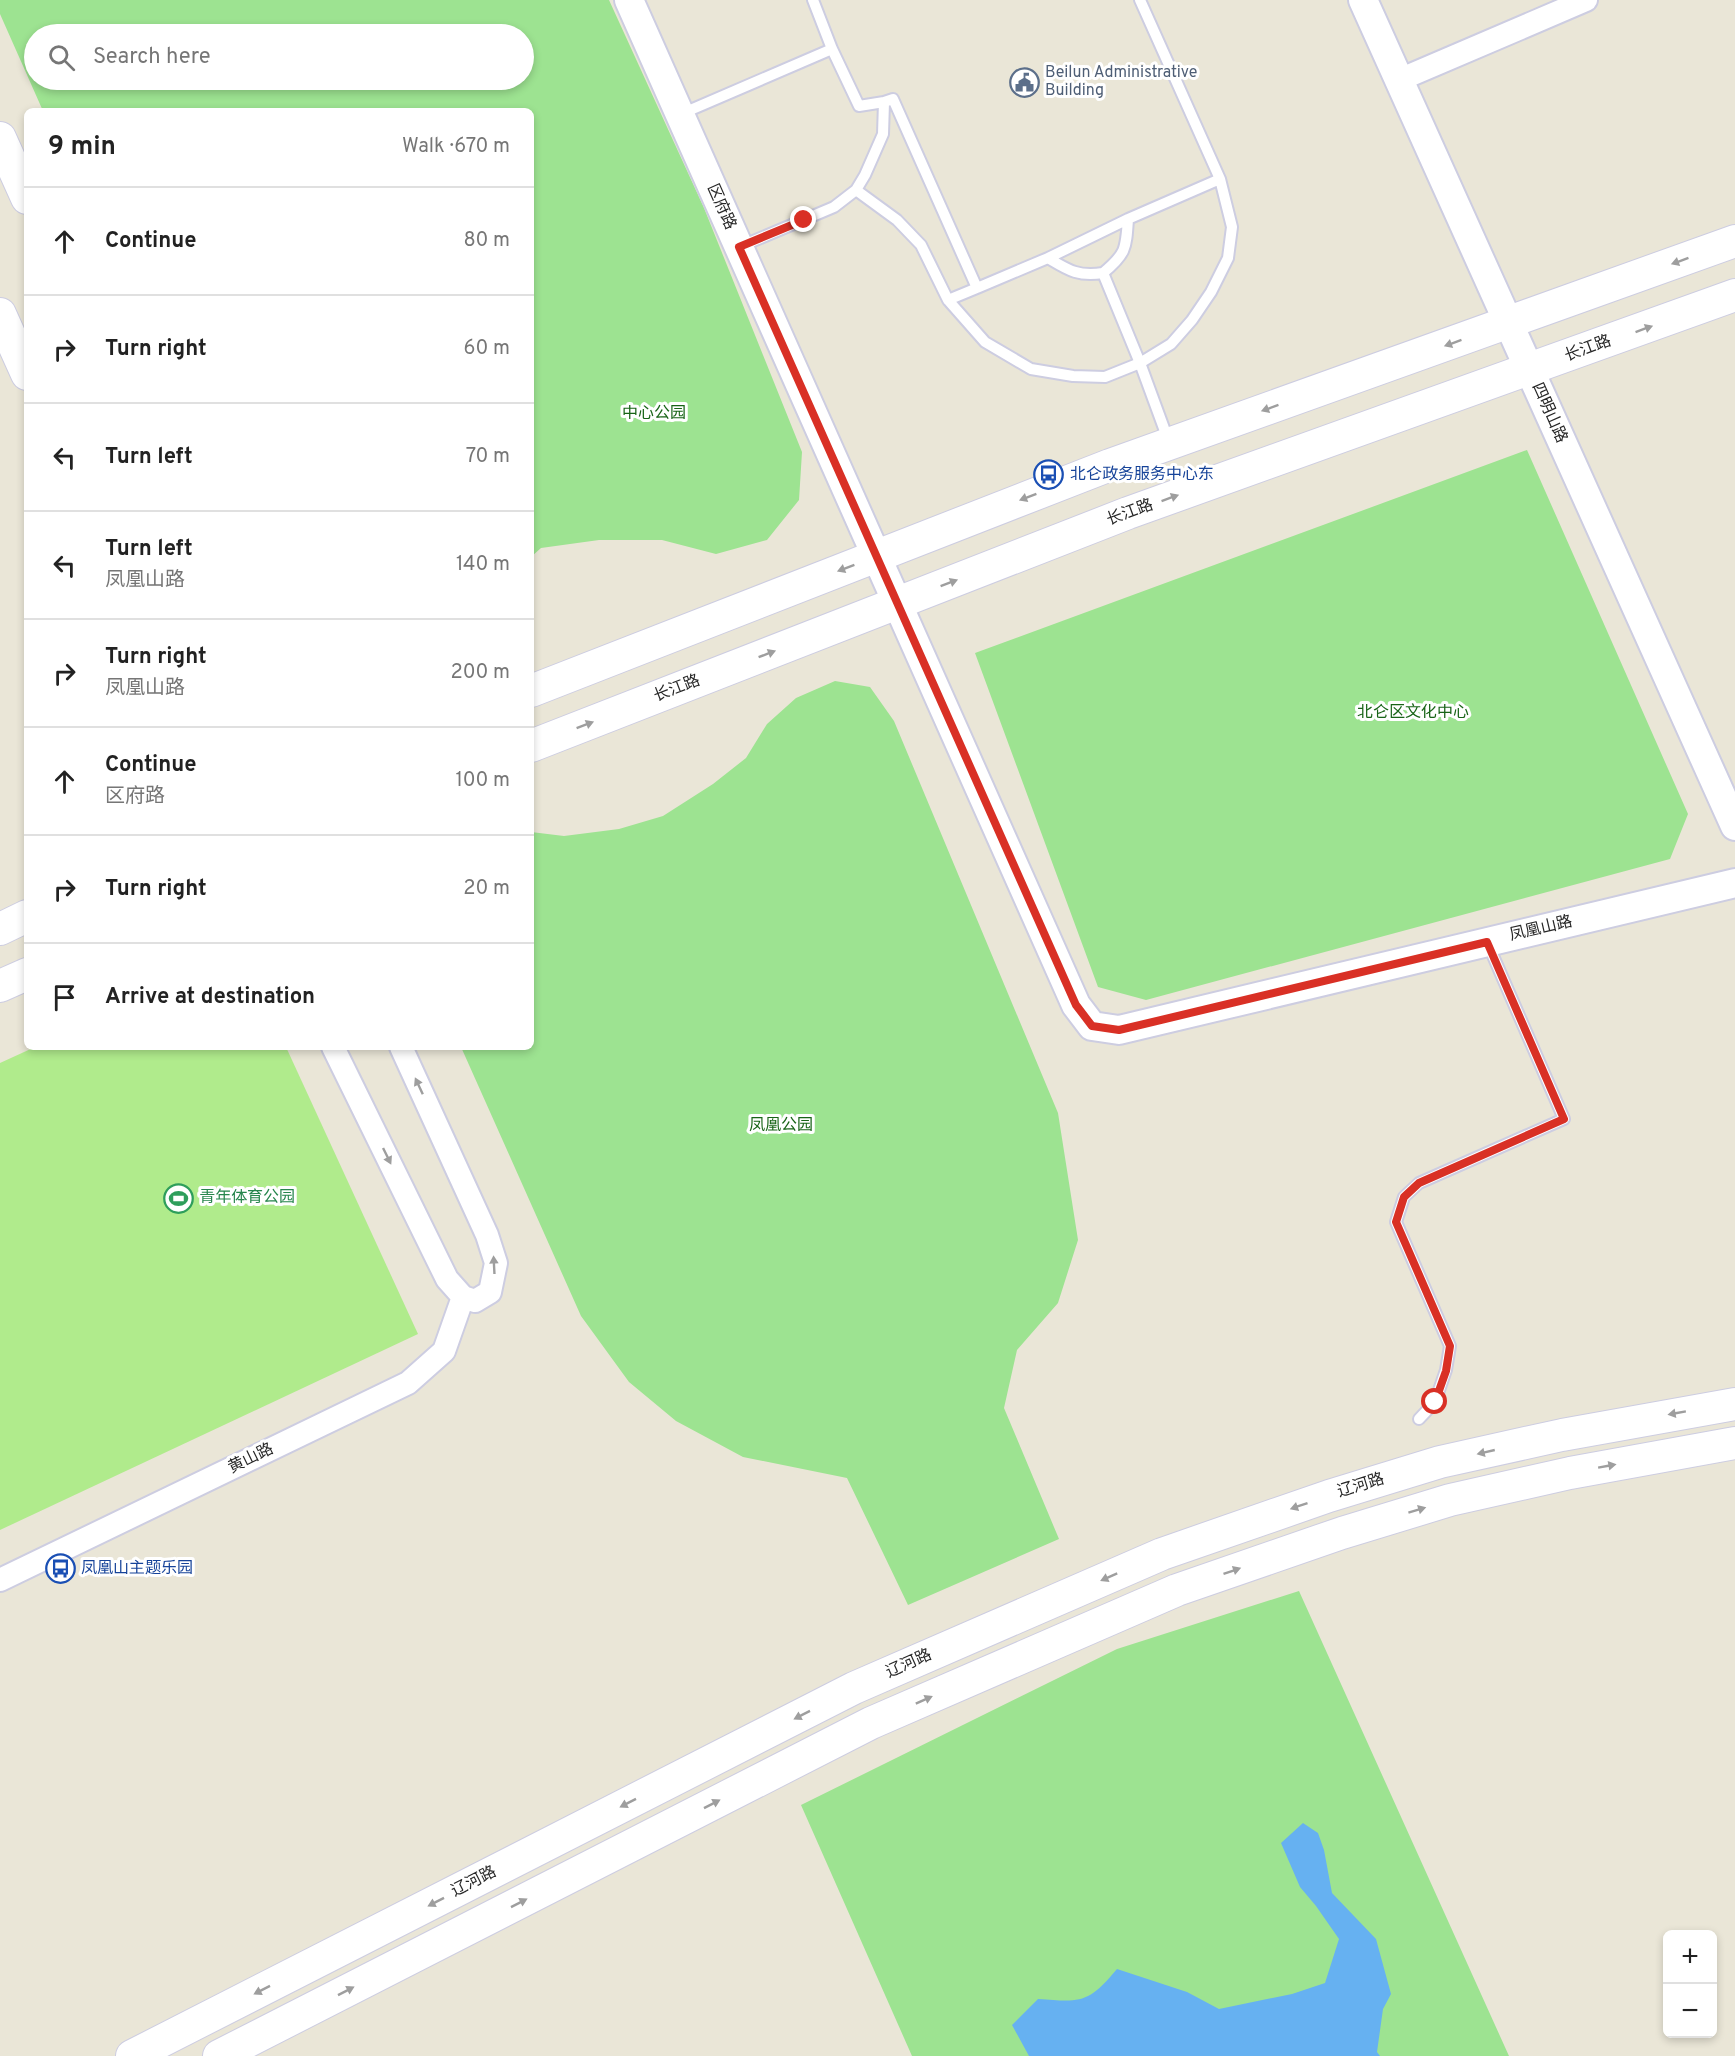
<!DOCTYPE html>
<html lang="en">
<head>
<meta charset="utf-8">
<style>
  :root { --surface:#fff; --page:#f2f2f2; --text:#222; --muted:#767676; --line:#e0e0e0 }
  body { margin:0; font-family:Overpass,"Noto Sans SC",sans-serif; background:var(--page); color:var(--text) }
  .controls { position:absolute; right:18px; bottom:18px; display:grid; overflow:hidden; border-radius:9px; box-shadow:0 3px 9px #0003 }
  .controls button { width:54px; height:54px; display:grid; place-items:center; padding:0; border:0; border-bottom:2px solid var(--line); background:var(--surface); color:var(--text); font:30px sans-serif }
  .stop { position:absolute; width:18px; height:18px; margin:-14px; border:4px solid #d93025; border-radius:50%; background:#fff }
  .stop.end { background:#d93025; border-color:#fff; box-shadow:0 2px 6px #0008 }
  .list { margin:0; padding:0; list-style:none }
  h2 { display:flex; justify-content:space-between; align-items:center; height:78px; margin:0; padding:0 24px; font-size:26px }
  h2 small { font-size:20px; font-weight:400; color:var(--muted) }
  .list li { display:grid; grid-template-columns:39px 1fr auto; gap:18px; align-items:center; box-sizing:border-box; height:108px; padding:0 24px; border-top:2px solid var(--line) }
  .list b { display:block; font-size:22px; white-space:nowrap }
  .list p { margin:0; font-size:20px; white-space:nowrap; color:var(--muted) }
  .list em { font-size:20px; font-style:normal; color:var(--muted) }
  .icon { flex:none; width:33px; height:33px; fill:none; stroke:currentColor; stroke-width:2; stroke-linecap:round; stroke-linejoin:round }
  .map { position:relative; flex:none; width:1735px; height:2056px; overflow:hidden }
  .search { position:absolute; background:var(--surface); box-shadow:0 3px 9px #0003; left:24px; top:24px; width:510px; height:66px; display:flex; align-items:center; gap:15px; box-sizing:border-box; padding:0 21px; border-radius:33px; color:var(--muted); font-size:22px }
  .panel { position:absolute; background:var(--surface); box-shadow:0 3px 9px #0003; left:24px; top:108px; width:510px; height:942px; border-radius:9px }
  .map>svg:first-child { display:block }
  .green { fill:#9de391; fill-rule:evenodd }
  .pitch { fill:#b0eb8c }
  .water { fill:#66b1f1 }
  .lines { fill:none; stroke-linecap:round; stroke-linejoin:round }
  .service-casing { stroke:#cdcde1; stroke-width:14 }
  .minor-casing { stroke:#cdcde1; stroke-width:26 }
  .tertiary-casing { stroke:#cdcde1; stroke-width:32 }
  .secondary-casing { stroke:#cdcde1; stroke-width:34 }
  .service { stroke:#fff; stroke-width:10 }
  .minor { stroke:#fff; stroke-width:22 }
  .tertiary { stroke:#fff; stroke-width:28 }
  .secondary { stroke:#fff; stroke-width:32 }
  .oneway { fill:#9e9e9e }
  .route { stroke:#d93025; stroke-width:8 }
  .labels { text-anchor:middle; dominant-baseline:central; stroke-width:6; stroke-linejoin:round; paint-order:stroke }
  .service-label { font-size:16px; fill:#4e5e75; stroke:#fff; text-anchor:start }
  .street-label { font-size:16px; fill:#272727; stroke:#fff }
  .park-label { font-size:16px; fill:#186417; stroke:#fff }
  .transit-label { font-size:16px; fill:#164399; stroke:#fff; text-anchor:start }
  .leisure-label { font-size:16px; fill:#27864d; stroke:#fff; text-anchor:start }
</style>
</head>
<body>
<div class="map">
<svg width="1735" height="2056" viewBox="0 0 1735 2056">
  <rect width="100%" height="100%" fill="#eae6d7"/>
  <path class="green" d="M0,0H609L704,208L802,452L799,500L767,540L716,554L662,540H599L541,548L531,557V111H43L0,14ZM524,34V80H34V34Z
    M1527,450L1688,814L1670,859L1146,1000L1098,987L975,653Z
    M835,681L870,687L894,721L1058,1113L1078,1240L1058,1303L1017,1350L1004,1408L1059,1539L908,1605L847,1478L743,1457L676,1421L629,1382L581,1316L461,1047H531V832L564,836L619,829L663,816L713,784L746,758L767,724L796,698Z
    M1299,1591L1509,2056H912L801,1805L1117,1649Z"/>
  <path class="pitch" d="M35,1047H286L418,1334L0,1530V1063Z"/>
  <path class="water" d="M1303,1823L1318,1833L1324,1850L1332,1893L1376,1939L1391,1994L1383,2009L1377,2052L1380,2056H1029L1012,2025L1038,1999C1081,2002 1088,2004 1117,1969L1187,1992L1219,2009L1292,1994L1325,1983L1339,1939L1316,1906L1300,1887L1281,1843Z"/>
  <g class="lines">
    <defs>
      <path id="service" d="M884,102L893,99L977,288L1048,258C1068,270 1078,277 1103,273L1140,363L1169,442
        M681,114L832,49
        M856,190L897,220L921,245L948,300L985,342L1031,369L1073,376L1105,377L1140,363L1171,344L1192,320L1211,292L1228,258L1232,227L1220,179L1140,0
        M739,247L834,207L856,190L865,175L883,134L884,102L859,106L832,49L813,0
        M1048,258L1128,219
        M1103,273C1126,254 1126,249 1128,219L1220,179
        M948,300L977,288
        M1419,1419L1435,1402L1446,1370L1450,1346L1396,1222L1404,1197L1419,1183L1564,1119L1487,942"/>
      <path id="minor" d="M1399,80L1586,0
        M333,1047L447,1279L463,1297L475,1301L490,1292L496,1263L487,1235L401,1047
        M0,1580L408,1383L444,1351L463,1297"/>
      <path id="tertiary" d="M629,0L1076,1005L1092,1026L1119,1030L1735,883
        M1363,0L1735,826"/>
      <path id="secondary" d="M0,138L27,198
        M0,314L27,374
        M531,691L1110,465L1735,241
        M531,746L1128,513L1735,295
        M0,929L27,916
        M0,986L27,974
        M132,2056L854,1688L1162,1554L1329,1496L1440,1462L1562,1435L1735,1404
        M219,2056L871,1723L1177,1590L1342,1533L1450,1500L1570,1473L1735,1443"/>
    </defs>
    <use href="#service" class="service-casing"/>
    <use href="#minor" class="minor-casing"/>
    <use href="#tertiary" class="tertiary-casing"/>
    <use href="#secondary" class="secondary-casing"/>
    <use href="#service" class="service"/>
    <use href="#minor" class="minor"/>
    <use href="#tertiary" class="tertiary"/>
    <use href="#secondary" class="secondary"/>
  </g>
  <defs><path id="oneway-solid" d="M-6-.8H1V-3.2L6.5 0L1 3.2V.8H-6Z" transform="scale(1.5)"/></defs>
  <g class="oneway">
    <use href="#oneway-solid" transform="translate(1680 261) rotate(160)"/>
    <use href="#oneway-solid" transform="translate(1644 329) rotate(-20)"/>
    <use href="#oneway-solid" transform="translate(1453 343) rotate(160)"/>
    <use href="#oneway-solid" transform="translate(1270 408) rotate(160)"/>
    <use href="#oneway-solid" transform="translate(1028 497) rotate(159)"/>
    <use href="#oneway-solid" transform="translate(1170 498) rotate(-20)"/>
    <use href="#oneway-solid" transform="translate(846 568) rotate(159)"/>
    <use href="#oneway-solid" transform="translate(949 583) rotate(-21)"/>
    <use href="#oneway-solid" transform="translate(767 654) rotate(-21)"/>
    <use href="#oneway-solid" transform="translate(585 725) rotate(-21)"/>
    <use href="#oneway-solid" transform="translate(419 1086) rotate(-115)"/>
    <use href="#oneway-solid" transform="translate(387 1156) rotate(64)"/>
    <use href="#oneway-solid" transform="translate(494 1265) rotate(-93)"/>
    <use href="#oneway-solid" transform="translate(1677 1413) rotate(170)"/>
    <use href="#oneway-solid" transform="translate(1486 1452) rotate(167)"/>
    <use href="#oneway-solid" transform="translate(1607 1466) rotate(-10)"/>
    <use href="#oneway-solid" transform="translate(1299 1506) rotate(161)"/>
    <use href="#oneway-solid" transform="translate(1417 1510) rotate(-17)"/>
    <use href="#oneway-solid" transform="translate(1232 1571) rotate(-19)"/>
    <use href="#oneway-solid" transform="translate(1109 1577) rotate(156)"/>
    <use href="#oneway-solid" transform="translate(924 1700) rotate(-24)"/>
    <use href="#oneway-solid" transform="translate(802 1715) rotate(153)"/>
    <use href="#oneway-solid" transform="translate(628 1803) rotate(153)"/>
    <use href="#oneway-solid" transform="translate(712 1804) rotate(-27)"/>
    <use href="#oneway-solid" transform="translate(436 1902) rotate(153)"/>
    <use href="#oneway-solid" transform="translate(519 1903) rotate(-27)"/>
    <use href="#oneway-solid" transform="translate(262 1990) rotate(153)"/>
    <use href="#oneway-solid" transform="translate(346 1991) rotate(-27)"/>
  </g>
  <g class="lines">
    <path class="route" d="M804,220L739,247L1076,1005L1092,1026L1119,1030L1487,942L1564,1119L1419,1183L1404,1197L1396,1222L1450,1346L1446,1371L1435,1402"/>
  </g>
  <defs>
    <symbol id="civic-ring" viewBox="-11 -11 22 22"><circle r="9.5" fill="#fff" stroke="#5c6f8a" stroke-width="1.5"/><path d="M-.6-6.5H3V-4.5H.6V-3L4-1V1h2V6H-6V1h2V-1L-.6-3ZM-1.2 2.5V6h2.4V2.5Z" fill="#5c6f8a"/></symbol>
    <symbol id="bus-ring" viewBox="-11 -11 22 22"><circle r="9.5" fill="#fff" stroke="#1a4fb4" stroke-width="1.5"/><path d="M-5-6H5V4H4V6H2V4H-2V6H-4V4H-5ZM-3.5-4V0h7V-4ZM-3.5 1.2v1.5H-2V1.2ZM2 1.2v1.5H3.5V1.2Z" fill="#1a4fb4"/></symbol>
    <symbol id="stadium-ring" viewBox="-11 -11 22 22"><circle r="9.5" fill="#fff" stroke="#2e9e5b" stroke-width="1.5"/><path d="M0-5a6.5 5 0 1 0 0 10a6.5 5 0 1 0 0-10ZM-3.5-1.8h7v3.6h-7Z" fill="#2e9e5b"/></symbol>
  </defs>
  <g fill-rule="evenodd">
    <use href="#civic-ring" x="1008" y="66" width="33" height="33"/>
    <use href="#bus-ring" x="1032" y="458" width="33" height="33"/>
    <use href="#stadium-ring" x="162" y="1182" width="33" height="33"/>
    <use href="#bus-ring" x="44" y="1552" width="33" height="33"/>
  </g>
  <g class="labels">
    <g class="service-label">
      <text x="1045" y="73">Beilun Administrative<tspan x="1045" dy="18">Building</tspan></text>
    </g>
    <g class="street-label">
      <text transform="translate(721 207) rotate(66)">区府路</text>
      <text transform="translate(1588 349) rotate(-20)">长江路</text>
      <text transform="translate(1549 413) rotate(66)">四明山路</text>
      <text transform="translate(1130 513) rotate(-20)">长江路</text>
      <text transform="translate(677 689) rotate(-21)">长江路</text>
      <text transform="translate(1541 929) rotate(-13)">凤凰山路</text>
      <text transform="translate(251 1459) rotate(-26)">黄山路</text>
      <text transform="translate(1361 1486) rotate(-17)">辽河路</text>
      <text transform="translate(909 1664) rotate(-24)">辽河路</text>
      <text transform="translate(474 1882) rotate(-27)">辽河路</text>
    </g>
    <g class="park-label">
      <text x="654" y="414">中心公园</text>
      <text x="1413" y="713">北仑区文化中心</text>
      <text x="781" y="1126">凤凰公园</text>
    </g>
    <g class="transit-label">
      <text x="1070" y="475">北仑政务服务中心东</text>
      <text x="81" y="1569">凤凰山主题乐园</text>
    </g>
    <g class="leisure-label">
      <text x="199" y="1198">青年体育公园</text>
    </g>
  </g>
</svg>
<div class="controls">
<button>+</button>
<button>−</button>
</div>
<div class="stop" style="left:1435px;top:1402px"></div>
<div class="stop end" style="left:804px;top:220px"></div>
<div class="search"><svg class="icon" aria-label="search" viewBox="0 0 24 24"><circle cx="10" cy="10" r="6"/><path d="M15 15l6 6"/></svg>Search here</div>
<section class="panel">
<h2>9 min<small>Walk · 670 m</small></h2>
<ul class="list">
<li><svg class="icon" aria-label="ahead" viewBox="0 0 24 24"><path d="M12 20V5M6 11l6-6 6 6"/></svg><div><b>Continue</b></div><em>80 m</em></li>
<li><svg class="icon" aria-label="right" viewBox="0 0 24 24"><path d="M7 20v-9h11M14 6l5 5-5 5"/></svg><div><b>Turn right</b></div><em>60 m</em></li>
<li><svg class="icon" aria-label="left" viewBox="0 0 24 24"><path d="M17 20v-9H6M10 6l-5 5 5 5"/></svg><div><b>Turn left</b></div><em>70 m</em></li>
<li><svg class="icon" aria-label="left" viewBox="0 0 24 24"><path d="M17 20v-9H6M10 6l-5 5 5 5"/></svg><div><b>Turn left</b><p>凤凰山路</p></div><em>140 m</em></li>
<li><svg class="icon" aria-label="right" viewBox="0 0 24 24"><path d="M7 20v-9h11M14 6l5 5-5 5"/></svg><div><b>Turn right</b><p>凤凰山路</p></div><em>200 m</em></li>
<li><svg class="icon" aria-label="ahead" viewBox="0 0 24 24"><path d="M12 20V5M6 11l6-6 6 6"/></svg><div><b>Continue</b><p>区府路</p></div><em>100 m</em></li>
<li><svg class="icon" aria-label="right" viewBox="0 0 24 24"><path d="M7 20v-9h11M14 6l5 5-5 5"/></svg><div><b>Turn right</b></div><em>20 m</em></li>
<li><svg class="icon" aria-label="arrive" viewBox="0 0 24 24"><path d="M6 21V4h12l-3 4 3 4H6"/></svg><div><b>Arrive at destination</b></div></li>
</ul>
</section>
</div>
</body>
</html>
